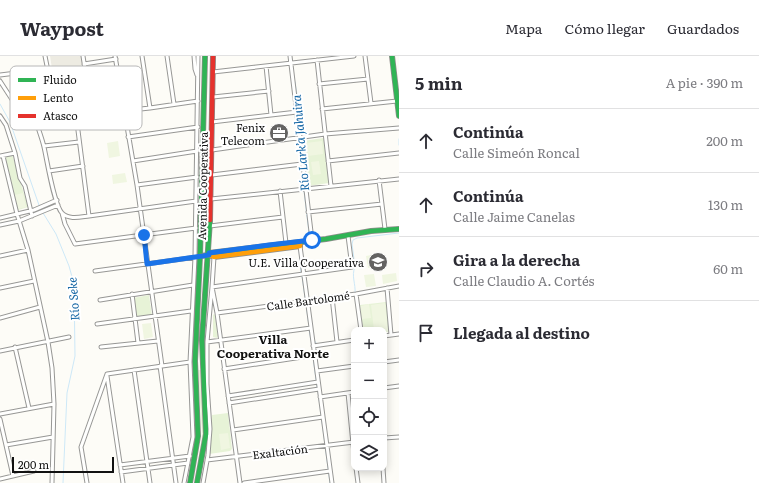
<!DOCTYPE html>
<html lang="es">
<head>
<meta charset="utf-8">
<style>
  :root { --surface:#fff; --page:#f2f2f3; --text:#2b2b33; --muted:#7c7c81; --line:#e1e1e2 }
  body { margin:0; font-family:Literata,serif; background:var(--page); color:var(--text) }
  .controls { position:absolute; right:12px; bottom:12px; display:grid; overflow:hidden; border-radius:8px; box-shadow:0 2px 10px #0003 }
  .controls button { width:36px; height:36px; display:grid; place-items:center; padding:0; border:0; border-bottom:1px solid var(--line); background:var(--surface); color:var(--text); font:20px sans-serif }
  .scale { position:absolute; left:12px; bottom:10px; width:102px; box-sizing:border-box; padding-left:4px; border:2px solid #111; border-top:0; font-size:11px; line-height:14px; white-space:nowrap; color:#111; -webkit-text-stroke:3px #fff; paint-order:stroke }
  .stop { position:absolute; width:12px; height:12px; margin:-9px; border:3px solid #1a73e8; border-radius:50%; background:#fff }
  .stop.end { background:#1a73e8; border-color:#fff; box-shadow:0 1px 4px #0008 }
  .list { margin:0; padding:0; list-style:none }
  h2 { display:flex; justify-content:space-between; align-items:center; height:52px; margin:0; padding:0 16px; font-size:17px }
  h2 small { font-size:13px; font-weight:400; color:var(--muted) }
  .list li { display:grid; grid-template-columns:26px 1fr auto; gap:12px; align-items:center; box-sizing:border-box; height:64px; padding:0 16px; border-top:1px solid var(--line) }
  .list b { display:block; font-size:15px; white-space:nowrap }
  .list p { margin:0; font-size:13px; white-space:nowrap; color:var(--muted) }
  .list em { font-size:13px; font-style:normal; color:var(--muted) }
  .icon { flex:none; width:22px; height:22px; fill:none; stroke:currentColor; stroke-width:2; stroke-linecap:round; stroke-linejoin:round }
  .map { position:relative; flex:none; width:399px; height:427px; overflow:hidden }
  header { display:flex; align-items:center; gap:24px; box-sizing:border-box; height:56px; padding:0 20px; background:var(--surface); border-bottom:1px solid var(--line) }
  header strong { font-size:19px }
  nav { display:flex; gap:22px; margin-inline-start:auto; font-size:14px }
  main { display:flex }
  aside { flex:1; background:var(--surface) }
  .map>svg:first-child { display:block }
  .green { fill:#e7f3d7 }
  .pitch { fill:#f0f6e1 }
  .plaza { fill:#edebe2 }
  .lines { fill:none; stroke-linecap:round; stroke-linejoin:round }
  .stream { stroke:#cde8f7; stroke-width:1 }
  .street-casing { stroke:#979795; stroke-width:5 }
  .fast-casing { stroke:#8e8d8b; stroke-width:6 }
  .slow-casing { stroke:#8e8d8b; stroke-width:6 }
  .jam-casing { stroke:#8e8d8b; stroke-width:6 }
  .street { stroke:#fffffe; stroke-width:3 }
  .fast { stroke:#30b455; stroke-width:4.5 }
  .slow { stroke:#ff9f0a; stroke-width:4.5 }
  .jam { stroke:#e5322d; stroke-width:4.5 }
  .route { stroke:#1a73e8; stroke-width:5 }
  .labels { text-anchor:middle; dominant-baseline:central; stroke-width:4; stroke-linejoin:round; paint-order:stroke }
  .poi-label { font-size:11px; fill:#111; stroke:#fff; text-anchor:end }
  .street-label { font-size:11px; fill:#111; stroke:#fff }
  .water-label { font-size:12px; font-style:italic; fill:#1768a6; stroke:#fff }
  .neighbourhood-label { font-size:12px; font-weight:bold; fill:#111; stroke:#fff }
  .key { fill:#fff; stroke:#b8b8b8; stroke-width:1 }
  .key-label { font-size:11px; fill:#111 }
</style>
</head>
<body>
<header>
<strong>Waypost</strong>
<nav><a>Mapa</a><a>Cómo llegar</a><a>Guardados</a></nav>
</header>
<main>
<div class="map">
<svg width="399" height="427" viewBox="0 0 399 427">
  <rect width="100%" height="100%" fill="#fdfcf7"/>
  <path class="green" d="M323,82L324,83L329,127L308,130L302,86L303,85Z
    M210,96L207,197L205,199L207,98Z
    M12,98L28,151L18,154L5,100Z
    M149,239L152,260L137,262L133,242Z
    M386,246L390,275L384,277V274H363L360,249Z
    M214,258L215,259L218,280L217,282L213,281V259Z
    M198,314H201V317L205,379L201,406H198L202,379Z
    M228,357L232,393L230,395L209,398L212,359Z"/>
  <path class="pitch" d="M118,85L120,100L109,102L107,87Z
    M322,85L323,98L308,100L306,87Z
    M319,105L321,118L313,119L311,106Z
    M125,117L127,126L113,128L112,119Z
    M23,137L26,151L18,153L15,139Z
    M382,197L384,210L368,212L366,200Z
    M396,217L397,225L383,228L382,219Z
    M374,218L376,230L366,231L364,219Z
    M385,247L388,275L374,274L371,249Z
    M369,248L371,262L362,263L361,250Z
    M151,267L153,281L144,283L142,268Z
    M228,377L230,392L221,394L219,378Z"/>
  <path class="plaza" d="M50,0H82L86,27L55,32Z"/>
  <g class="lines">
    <path class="stream" d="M295,26L299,52V66
      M0,48L10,66L40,152L56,178L69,210L74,228L75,300L67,337L63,427
      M296,68L300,99
      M399,83V89
      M301,110L309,177L308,184
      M299,193L301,217
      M302,220L309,270
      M355,237C356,228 351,220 355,211L352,188L353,184L357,182L399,177
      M309,274L311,284
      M314,286H316L315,293
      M313,301L317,331
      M318,335L330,427"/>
    <defs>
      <path id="street" d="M45,0L52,35
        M83,0L92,58
        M115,0L137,129L162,310
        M142,0L150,52
        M167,0L174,48
        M194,0L195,13L197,19
        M290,0L312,184
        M365,0L371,47
        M317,4L331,130
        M84,8L116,3
        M266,10L271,59
        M213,16L354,0
        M0,19L48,13
        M0,25L24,62L29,65L150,52L198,45
        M319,28L368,23
        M11,41L88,30
        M213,41L269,35
        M322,53L397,45
        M76,59L89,160
        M0,60L6,69L15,97L20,122L25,130L32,160
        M36,64C38,73 42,82 44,91C47,104 54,149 62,157C69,164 80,161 89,160L196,145
        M212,66L297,56
        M128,81L198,71
        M44,90L79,86
        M212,94L325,78L399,72
        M0,100L15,97
        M3,100L17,158L28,194L48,286L52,312L54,348L52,427
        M133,105L197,95
        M328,105L399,97
        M49,115L83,110
        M212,119L302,108
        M379,124L385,173
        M137,129L197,121
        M280,135L286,187
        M211,143L399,123
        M308,156L382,148
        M62,157L65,168L75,188L196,172
        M0,162L34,154L57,144
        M0,169L19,165L58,149
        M210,170L283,161
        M300,190L332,427
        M0,200L28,194
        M214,201L212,231L217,257L240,427
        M95,215L197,201
        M0,232L34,225
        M387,232L391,279
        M132,238L138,287
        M356,238L361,274
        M332,241L337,286
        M100,244L193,229
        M217,257L356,238L399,230
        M0,262L40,251
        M97,268L191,255
        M384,280L399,278
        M207,286L311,272
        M313,290L354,284
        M15,291L29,352
        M101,291L158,285
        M0,295L69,281
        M384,306L399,304
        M160,310L176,427
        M224,313L315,299
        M134,314L150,427
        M317,315L354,310
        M107,318L190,306
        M107,320L123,427
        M384,332L399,330
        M348,337L354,398
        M228,340L318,326
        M320,341L354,336
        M229,347L319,333
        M0,358L54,348
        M0,363L13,420
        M233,374L323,361
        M384,382L399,381
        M6,389L53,381
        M207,404L354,386
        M120,409L190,400
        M356,412L358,427
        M383,412L384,427
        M121,416L188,407
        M0,423L34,415
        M87,427L81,391L107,318
        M184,427L193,381L190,306L195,201L198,0
        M203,427L208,399L210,373L207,328V286L212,231L352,211L348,180
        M244,427L330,415"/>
      <path id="fast" d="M392,0L399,60
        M209,197L326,183L371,175L399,173
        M190,427L198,380L195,305L200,200L205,0
        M197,427L206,378L202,284L210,164"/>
      <path id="slow" d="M200,200L209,199L214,201L300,190V186"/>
      <path id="jam" d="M210,164L213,0"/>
    </defs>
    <use href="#street" class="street-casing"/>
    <use href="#fast" class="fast-casing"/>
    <use href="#slow" class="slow-casing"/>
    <use href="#jam" class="jam-casing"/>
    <use href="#street" class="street"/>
    <use href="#fast" class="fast"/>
    <use href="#slow" class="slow"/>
    <use href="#jam" class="jam"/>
  </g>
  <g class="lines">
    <path class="route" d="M144,179L147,208L209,199V197L269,189L312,184"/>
  </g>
  <defs>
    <symbol id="office-disc" viewBox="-11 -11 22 22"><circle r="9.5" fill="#646362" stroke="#fff"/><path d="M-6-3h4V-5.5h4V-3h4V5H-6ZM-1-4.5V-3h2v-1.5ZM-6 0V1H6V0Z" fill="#fff"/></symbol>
    <symbol id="school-disc" viewBox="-11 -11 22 22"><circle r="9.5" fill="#646362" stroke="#fff"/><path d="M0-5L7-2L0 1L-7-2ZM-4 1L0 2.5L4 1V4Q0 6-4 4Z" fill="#fff"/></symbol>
  </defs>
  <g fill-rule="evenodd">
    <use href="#office-disc" x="268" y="66" width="22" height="22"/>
    <use href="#school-disc" x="367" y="195" width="22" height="22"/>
  </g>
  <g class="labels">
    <g class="poi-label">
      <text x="265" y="71">Fenix<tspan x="265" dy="13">Telecom</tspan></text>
      <text x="364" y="206">U.E. Villa Cooperativa</text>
    </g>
    <g class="street-label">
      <text transform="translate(202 130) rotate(-89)">Avenida Cooperativa</text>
      <text transform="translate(308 244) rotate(-8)">Calle Bartolomé</text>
      <text transform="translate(280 395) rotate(-7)">Exaltación</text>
    </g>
    <g class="water-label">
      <text transform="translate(300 87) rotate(-95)">Río Lark’a Jahuira</text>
      <text transform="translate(73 243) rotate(-94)">Río Seke</text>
    </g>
    <g class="neighbourhood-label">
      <text x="273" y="283">Villa<tspan x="273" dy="14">Cooperativa Norte</tspan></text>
    </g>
  </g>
  <rect x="10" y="10" width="132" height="64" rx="6" class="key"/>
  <rect x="18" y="22" width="18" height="4" fill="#30b455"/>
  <rect x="18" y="40" width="18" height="4" fill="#ff9f0a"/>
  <rect x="18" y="58" width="18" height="4" fill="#e5322d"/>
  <g class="key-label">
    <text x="43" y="28">Fluido</text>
    <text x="43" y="46">Lento</text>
    <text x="43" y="64">Atasco</text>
  </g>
</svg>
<div class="controls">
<button>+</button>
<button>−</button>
<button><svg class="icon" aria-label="locate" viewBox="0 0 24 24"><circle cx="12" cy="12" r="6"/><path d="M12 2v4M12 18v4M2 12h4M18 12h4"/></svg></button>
<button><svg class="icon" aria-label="layers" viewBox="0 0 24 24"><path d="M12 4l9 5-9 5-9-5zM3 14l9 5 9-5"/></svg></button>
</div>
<div class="scale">200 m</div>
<div class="stop" style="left:312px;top:184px"></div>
<div class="stop end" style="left:144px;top:179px"></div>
</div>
<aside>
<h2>5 min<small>A pie · 390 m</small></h2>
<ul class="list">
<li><svg class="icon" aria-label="ahead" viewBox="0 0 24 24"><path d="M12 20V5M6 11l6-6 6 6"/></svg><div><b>Continúa</b><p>Calle Simeón Roncal</p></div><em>200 m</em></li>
<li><svg class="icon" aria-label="ahead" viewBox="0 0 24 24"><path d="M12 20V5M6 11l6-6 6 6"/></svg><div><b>Continúa</b><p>Calle Jaime Canelas</p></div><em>130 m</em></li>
<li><svg class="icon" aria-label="right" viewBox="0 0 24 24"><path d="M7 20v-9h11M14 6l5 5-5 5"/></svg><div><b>Gira a la derecha</b><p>Calle Claudio A. Cortés</p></div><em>60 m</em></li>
<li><svg class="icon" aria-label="arrive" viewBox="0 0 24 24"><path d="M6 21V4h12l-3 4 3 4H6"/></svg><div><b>Llegada al destino</b></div></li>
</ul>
</aside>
</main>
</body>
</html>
